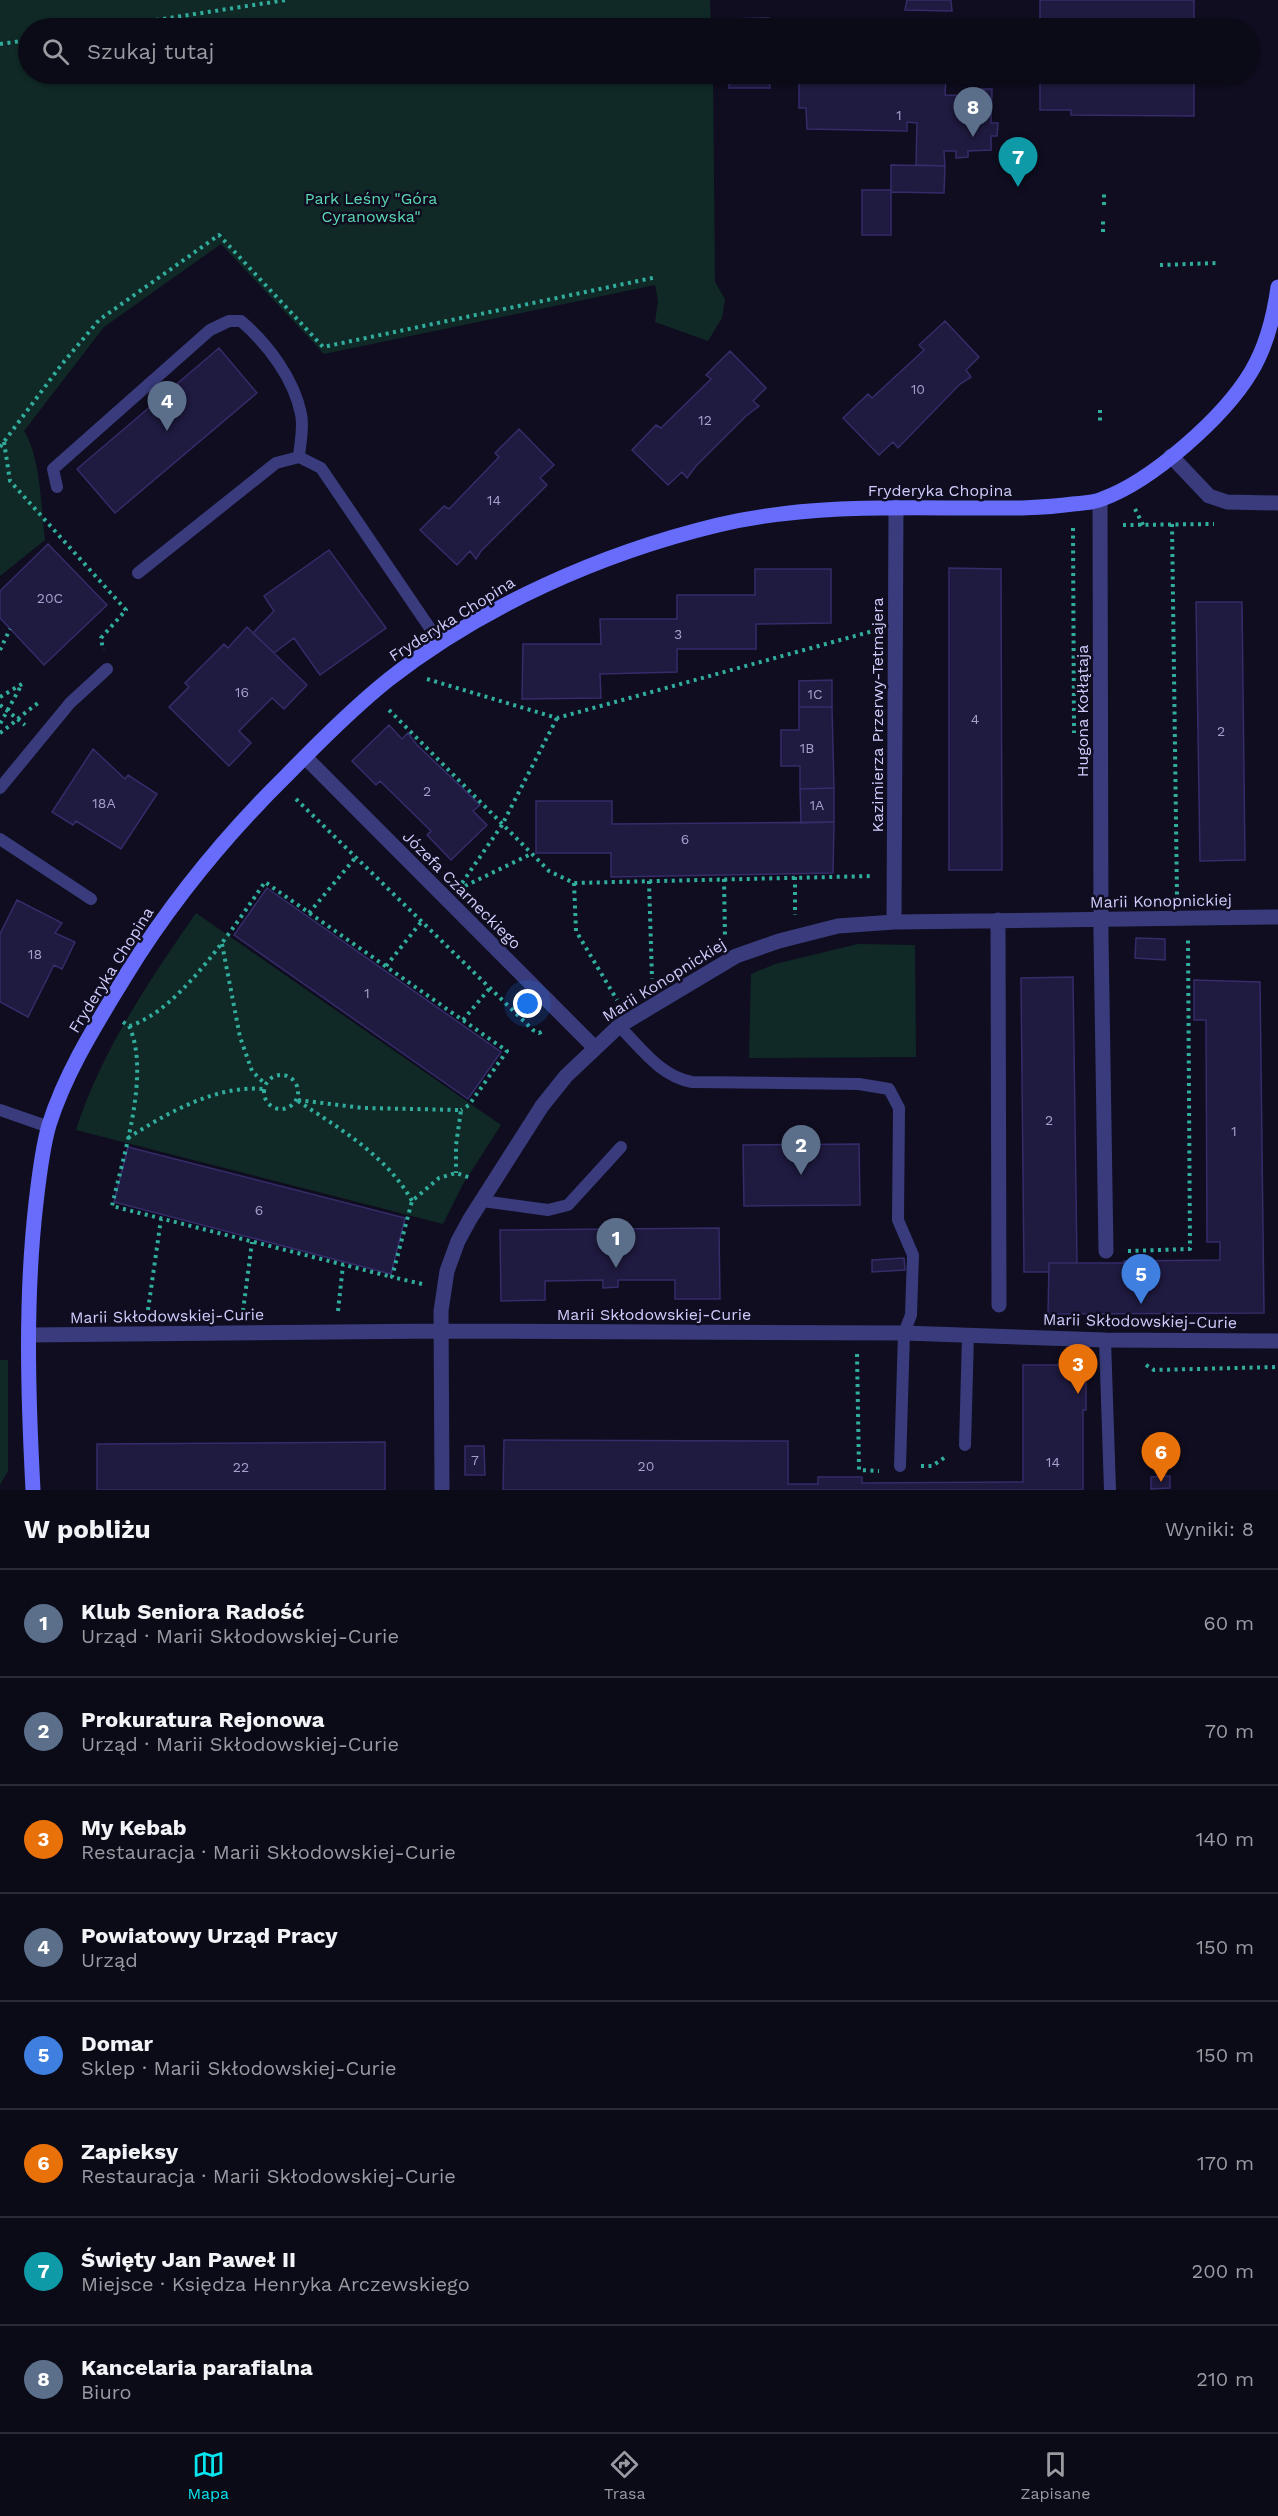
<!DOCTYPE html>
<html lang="pl">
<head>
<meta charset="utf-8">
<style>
  :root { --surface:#0b0a17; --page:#191824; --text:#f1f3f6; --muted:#9a9aa1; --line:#2b2b36; --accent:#08e5ee }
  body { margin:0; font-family:"Work Sans",sans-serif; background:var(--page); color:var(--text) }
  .you { position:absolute; left:528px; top:1004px; width:21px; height:21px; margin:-15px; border:4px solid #fff; border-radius:50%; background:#1a73e8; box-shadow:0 0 0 9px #1a73e833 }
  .badge { display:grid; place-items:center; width:39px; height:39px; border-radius:50%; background:var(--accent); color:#fff; font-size:20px; font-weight:700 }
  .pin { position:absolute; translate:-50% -50px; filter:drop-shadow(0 2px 3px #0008) }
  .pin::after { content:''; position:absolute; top:32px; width:21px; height:18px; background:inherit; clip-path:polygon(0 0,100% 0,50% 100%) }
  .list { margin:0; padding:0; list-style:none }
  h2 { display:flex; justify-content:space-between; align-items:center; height:78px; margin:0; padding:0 24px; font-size:26px }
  h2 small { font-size:20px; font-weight:400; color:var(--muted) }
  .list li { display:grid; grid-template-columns:39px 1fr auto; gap:18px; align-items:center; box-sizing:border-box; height:108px; padding:0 24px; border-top:2px solid var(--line) }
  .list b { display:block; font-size:22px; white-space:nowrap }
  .list p { margin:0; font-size:20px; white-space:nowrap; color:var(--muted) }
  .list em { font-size:20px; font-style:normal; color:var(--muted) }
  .icon { flex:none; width:33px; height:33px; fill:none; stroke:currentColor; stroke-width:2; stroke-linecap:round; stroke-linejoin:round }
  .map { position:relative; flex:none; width:1278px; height:1490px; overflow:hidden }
  .search { position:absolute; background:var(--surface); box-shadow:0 2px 4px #0004; left:18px; right:18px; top:18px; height:66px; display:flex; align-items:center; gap:15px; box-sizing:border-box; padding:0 21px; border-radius:33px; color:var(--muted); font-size:22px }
  .sheet { height:942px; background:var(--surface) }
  nav { display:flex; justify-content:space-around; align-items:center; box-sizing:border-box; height:84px; border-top:2px solid var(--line); background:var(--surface); font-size:16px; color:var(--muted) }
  nav a { display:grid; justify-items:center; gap:3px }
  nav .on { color:var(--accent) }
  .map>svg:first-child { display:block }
  .green { fill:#102926 }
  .building { fill:#1f1a3f; stroke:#352c6a; stroke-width:1.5 }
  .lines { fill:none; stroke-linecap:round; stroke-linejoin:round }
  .path { stroke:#31ad9e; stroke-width:4; stroke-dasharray:3 4.5; stroke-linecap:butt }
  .lane { stroke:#393b7c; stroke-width:12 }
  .street { stroke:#393b7c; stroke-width:15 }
  .secondary { stroke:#676cfa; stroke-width:15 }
  .labels { text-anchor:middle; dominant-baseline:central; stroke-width:5; stroke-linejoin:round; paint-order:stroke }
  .number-label { font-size:14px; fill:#a3a0ce }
  .park-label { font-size:16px; fill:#5bdab3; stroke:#0f0d1f }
  .street-label { font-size:16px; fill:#cfccfd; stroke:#0f0d1f }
</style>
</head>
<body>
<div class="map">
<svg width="1278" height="1490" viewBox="0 0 1278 1490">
  <rect width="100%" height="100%" fill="#0f0d1f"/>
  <path class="green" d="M0,0H710L711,28H28V74H713L715,282L725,299L722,318L708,341L655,322L658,301L655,285L324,354L221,244L104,327L24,431C41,458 41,508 45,540L0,576Z
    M196,913L501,1125L463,1184L443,1224L76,1130C101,1051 150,980 196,913Z
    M858,944L915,945L916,1057L749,1058L751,974L775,964Z
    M0,1360H8V1471L0,1485Z"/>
  <path class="building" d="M907,0H951L952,11L905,10Z
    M1040,0H1194V28H1040Z
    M769,18V28H728V19Z
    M729,74H769L770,88H729Z
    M799,74H946L945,95L977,96V89H992L991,123H998L997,136H991V150L968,151V157L956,158V151H944L945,166L916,165L917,123L907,122V131L807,129L806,108H799Z
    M1040,74H1194V116L1071,115V110H1040Z
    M891,165L945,166L944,193L891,192Z
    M862,190H891V235H862Z
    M945,321L979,357L966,370L971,377L960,384L898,448L893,442L879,455L843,418L868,394L872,398L924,350L919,345Z
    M219,348L257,393L115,513L77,469Z
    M730,351L766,388L753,401L759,406L746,416L696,466L687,478L682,472L668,485L632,450L656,425L661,428L711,379L706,375Z
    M519,429L554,465L540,478L547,485L481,551L476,559L470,551L457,565L420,530L444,506L449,509L499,457L495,453Z
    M48,544L107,605L44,665L0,618V591Z
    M329,550L386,628L320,675L294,638L274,653L253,633L274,611L264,596Z
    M949,568L1001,569L1002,870H949Z
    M755,569H831V623L756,624V649H677V672L600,674L601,698L522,699L523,644H601L600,619H677V595H755Z
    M1196,602H1242L1245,860L1200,861Z
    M247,627L307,685L284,709L272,698L239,731L251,743L229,766L169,707L189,687L185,683L224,644L228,648Z
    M832,680V707H799V681Z
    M799,707H832L834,788L800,789V766H781V730H799Z
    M389,725L402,739L408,733L417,745L480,805L473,811L487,825L451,860L427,835L431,831L380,781L376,785L352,761Z
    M93,749L125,779L128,775L157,794L121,849L76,821L73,825L52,812Z
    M834,788V822L801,823L800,789Z
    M536,801H612V824L834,822L833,873L611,877V853H536Z
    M267,888L501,1052L468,1099L234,935Z
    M17,900L62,923L55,933L75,942L62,969L54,965L28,1017L0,1002V934Z
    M1136,938L1165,939V960L1135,958Z
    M1073,977L1077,1263H1049V1272H1024L1021,978Z
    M1194,980L1260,982L1264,1313L1048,1314L1049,1263H1124V1261L1220,1260V1242H1207L1206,1020H1194Z
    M859,1144L860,1205L744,1206L743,1145Z
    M128,1147L405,1218L391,1274L114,1202Z
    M719,1228L720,1299H675V1280H618V1287L603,1288V1280L545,1281V1300L501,1301L500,1230Z
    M904,1258L905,1270L872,1272V1260Z
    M1023,1365H1086V1410H1083V1490H503L504,1440L788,1441V1484H818V1477H862V1483L1023,1482Z
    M1150,1440H1170V1453L1151,1452Z
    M385,1442V1490H97V1444Z
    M465,1446H484L485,1475H465Z
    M1170,1476V1488L1151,1489V1477Z"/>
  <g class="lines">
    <path class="path" d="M104,28L286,0
      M0,44L28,40
      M1104,205V193
      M1103,232V218
      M1160,265L1218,263
      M1100,410V421
      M4,442L10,481L126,610L101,638L103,650
      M0,447L62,364L99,320L219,235L323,347L657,277
      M1135,509L1143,525
      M1172,524L1177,897
      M1123,525L1214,524
      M1073,528L1074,733
      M0,650L10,629
      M427,679L557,718L873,631
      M0,697L22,684L0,724
      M0,705L25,725
      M389,710L549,871L574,883L873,876
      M0,733C14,723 26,711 41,701
      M296,799L533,1030L539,1033L545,1030
      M795,877V915
      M724,879L725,938
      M649,881L652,979
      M462,883L502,825L557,718
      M574,883L576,931L617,1000
      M465,886L531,854
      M309,913L356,857
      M222,944L240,1037L252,1071L265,1084
      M386,966L422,921
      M463,1020L490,988
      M123,1022L129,1026C179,1012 236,924 265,882L507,1051L469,1105L461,1110
      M129,1026C151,1073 123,1156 112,1206L392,1277
      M264 1092a17 17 0 1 1 34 0a17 17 0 1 1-34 0Z
      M298,1100L363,1108L461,1110L456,1145V1173
      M298,1101C339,1128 388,1157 412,1201
      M128,1138C167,1113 216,1085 263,1089
      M1128,1251L1190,1249L1188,940
      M422,1284L392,1277L412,1201L439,1178L456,1173L471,1178
      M148,1310L161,1219
      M243,1311L252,1242
      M338,1311L343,1265
      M857,1354L859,1470L879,1471
      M1146,1365L1154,1370L1278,1367
      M921,1466H932L947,1456"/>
    <path class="lane" d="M57,487L53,469L210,330L229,321H241C268,344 294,379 301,414C304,427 300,443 299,457
      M138,573L276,463L299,457L321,468L440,643
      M0,788L70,703L107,669
      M0,839L91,899
      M619,1026C641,1048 661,1077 692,1082L859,1084L889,1089L899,1108L898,1220L913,1255L911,1315L904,1333L900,1466
      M0,1110L49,1127
      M482,1201L548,1210L568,1205L621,1147
      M1105,1340L1110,1490
      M965,1445L968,1335"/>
    <path class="street" d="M1171,456L1209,496L1227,502L1278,503
      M1100,501L1101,936L1106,1251
      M305,757L595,1048
      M998,920L999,1305
      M894,922L896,507
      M29,1335L440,1331L904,1333L1105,1340L1278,1341
      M442,1490L441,1311L447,1271L458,1241L470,1219L542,1106L566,1076L619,1026L736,956L779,941L838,926L894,922L1278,917"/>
    <path class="secondary" d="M33,1490C28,1395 25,1298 36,1203C39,1177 42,1149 49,1125C66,1071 97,1023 126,975C171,902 226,835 287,775C319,742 352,709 388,680C482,606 602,553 718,525C798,506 882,507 964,508C1001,508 1037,509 1073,504C1082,503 1093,503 1102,499C1152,481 1224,417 1251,372C1266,347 1274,316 1278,287"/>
  </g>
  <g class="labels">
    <g class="number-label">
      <text x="899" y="115">1</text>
      <text x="918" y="389">10</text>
      <text x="705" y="420">12</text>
      <text x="494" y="500">14</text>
      <text x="50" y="598">20C</text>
      <text x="678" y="634">3</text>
      <text x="242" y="692">16</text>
      <text x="815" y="694">1C</text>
      <text x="975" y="719">4</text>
      <text x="1221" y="731">2</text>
      <text x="807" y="748">1B</text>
      <text x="427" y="791">2</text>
      <text x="104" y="803">18A</text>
      <text x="817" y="805">1A</text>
      <text x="685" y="839">6</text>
      <text x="35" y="954">18</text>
      <text x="367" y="993">1</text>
      <text x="1049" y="1120">2</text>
      <text x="1234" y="1131">1</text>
      <text x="259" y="1210">6</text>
      <text x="475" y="1460">7</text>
      <text x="1053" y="1462">14</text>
      <text x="646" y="1466">20</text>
      <text x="241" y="1467">22</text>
    </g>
    <g class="park-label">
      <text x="371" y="198">Park Leśny "Góra<tspan x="371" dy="18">Cyranowska"</tspan></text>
    </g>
    <g class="street-label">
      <text x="940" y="490">Fryderyka Chopina</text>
      <text transform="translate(452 619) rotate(-32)">Fryderyka Chopina</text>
      <text transform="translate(1082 711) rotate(-90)">Hugona Kołłątaja</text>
      <text transform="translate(877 715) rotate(-90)">Kazimierza Przerwy-Tetmajera</text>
      <text transform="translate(462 890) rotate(45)">Józefa Czarneckiego</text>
      <text transform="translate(1161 901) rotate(-1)">Marii Konopnickiej</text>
      <text transform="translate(111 970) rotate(-58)">Fryderyka Chopina</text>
      <text transform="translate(664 980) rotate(-32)">Marii Konopnickiej</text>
      <text x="654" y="1314">Marii Skłodowskiej-Curie</text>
      <text transform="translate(167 1316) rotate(-1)">Marii Skłodowskiej-Curie</text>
      <text transform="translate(1140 1321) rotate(1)">Marii Skłodowskiej-Curie</text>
    </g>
  </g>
</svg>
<div class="you"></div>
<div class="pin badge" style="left:616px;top:1268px;background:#5c6f8a">1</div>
<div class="pin badge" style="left:801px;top:1175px;background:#5c6f8a">2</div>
<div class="pin badge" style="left:1078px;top:1394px;background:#e8710a">3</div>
<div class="pin badge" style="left:167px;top:431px;background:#5c6f8a">4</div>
<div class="pin badge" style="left:1141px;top:1304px;background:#3f7fe0">5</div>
<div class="pin badge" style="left:1161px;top:1482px;background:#e8710a">6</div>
<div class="pin badge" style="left:1018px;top:187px;background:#0f9aa8">7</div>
<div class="pin badge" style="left:973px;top:137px;background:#5c6f8a">8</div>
<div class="search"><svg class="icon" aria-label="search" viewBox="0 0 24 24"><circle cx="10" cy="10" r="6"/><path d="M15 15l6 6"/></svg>Szukaj tutaj</div>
</div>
<section class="sheet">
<h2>W pobliżu<small>Wyniki: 8</small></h2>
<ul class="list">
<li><span class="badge" style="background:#5c6f8a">1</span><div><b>Klub Seniora Radość</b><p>Urząd · Marii Skłodowskiej-Curie</p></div><em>60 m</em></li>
<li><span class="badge" style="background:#5c6f8a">2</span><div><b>Prokuratura Rejonowa</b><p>Urząd · Marii Skłodowskiej-Curie</p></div><em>70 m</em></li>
<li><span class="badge" style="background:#e8710a">3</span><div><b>My Kebab</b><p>Restauracja · Marii Skłodowskiej-Curie</p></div><em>140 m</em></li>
<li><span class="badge" style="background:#5c6f8a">4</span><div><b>Powiatowy Urząd Pracy</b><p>Urząd</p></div><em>150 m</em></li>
<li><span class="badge" style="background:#3f7fe0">5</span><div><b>Domar</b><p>Sklep · Marii Skłodowskiej-Curie</p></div><em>150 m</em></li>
<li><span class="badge" style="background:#e8710a">6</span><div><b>Zapieksy</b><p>Restauracja · Marii Skłodowskiej-Curie</p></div><em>170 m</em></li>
<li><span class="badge" style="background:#0f9aa8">7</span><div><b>Święty Jan Paweł II</b><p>Miejsce · Księdza Henryka Arczewskiego</p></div><em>200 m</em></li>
<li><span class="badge" style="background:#5c6f8a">8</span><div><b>Kancelaria parafialna</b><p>Biuro</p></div><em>210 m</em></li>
</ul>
</section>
<nav>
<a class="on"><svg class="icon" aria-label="map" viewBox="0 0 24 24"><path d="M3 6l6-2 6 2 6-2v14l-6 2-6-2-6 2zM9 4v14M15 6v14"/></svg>Mapa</a>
<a><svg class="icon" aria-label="directions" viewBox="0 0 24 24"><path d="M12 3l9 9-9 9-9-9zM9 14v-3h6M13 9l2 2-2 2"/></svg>Trasa</a>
<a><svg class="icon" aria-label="saved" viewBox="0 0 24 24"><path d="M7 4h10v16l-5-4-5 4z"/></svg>Zapisane</a>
</nav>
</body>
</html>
